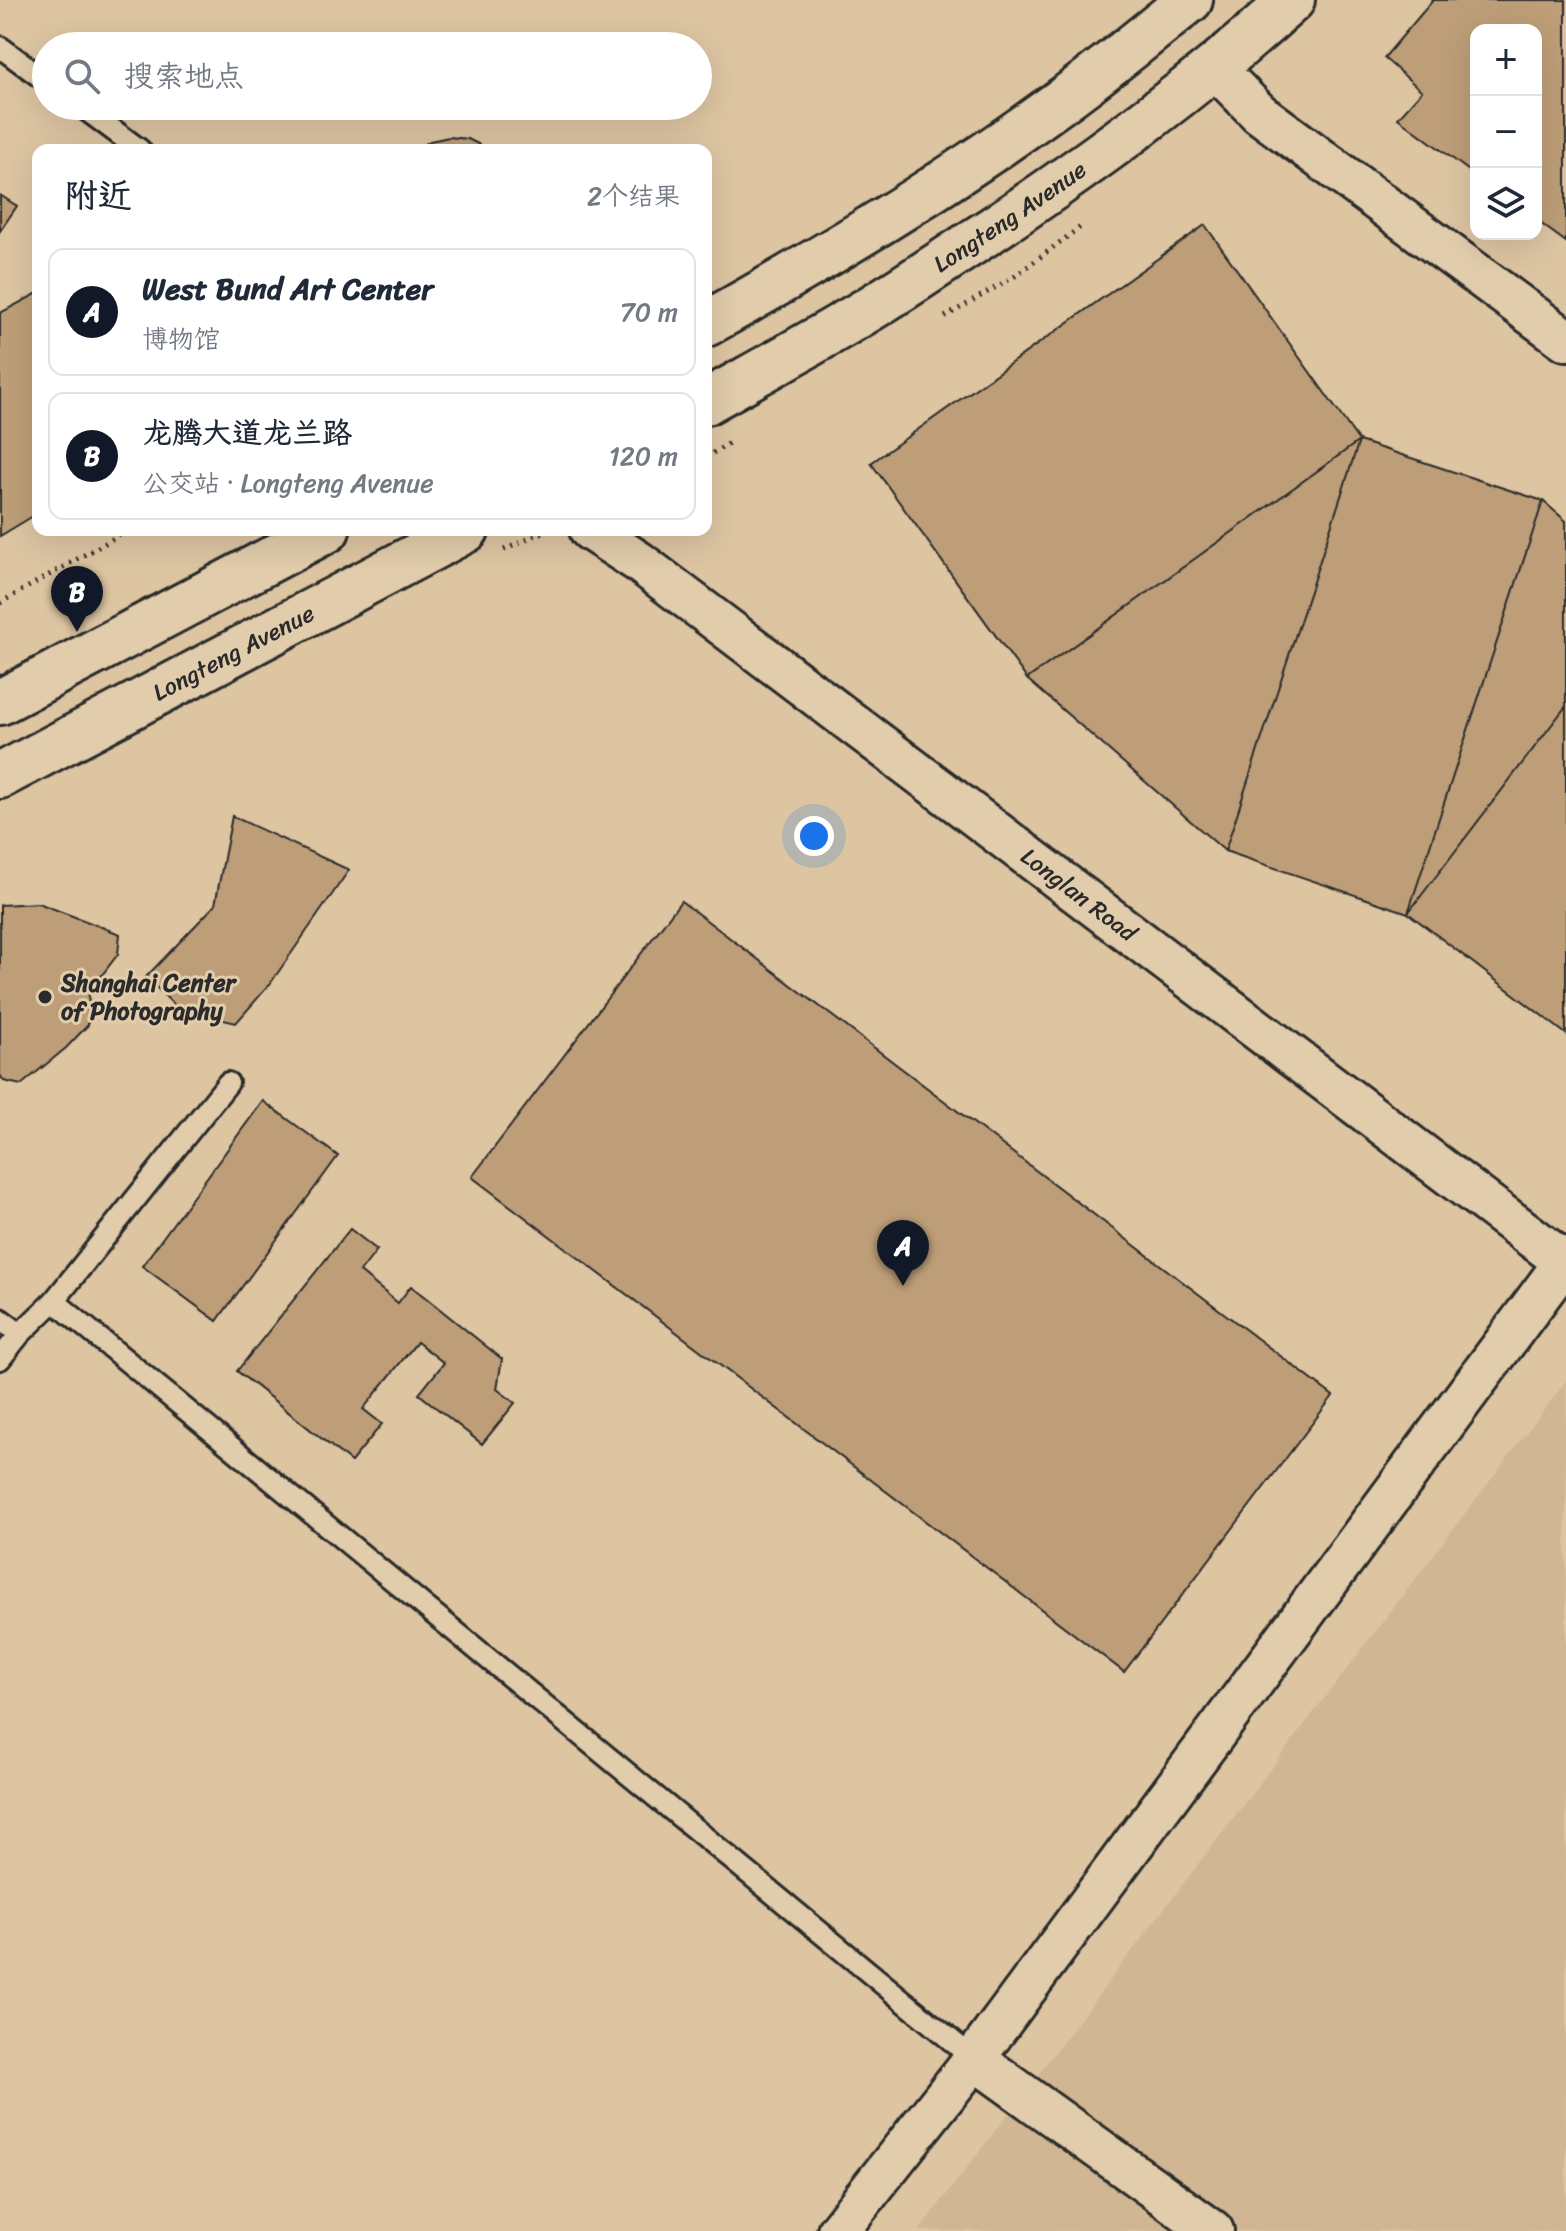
<!DOCTYPE html>
<html lang="zh">
<head>
<meta charset="utf-8">
<style>
  :root { --surface:#fff; --page:#f2f2f3; --text:#1f2937; --muted:#747a83; --line:#e0e1e3; --accent:#111827 }
  body { margin:0; font-family:Sriracha,"LXGW WenKai TC",sans-serif; background:var(--page); color:var(--text) }
  .controls { position:absolute; right:24px; top:24px; display:grid; overflow:hidden; border-radius:16px; box-shadow:0 8px 32px #0002 }
  .controls button { width:72px; height:72px; display:grid; place-items:center; padding:0; border:0; border-bottom:2px solid var(--line); background:var(--surface); color:var(--text); font:40px sans-serif }
  .you { position:absolute; left:814px; top:836px; width:28px; height:28px; margin:-20px; border:6px solid #fff; border-radius:50%; background:#1a73e8; box-shadow:0 0 0 12px #1a73e833 }
  .badge { display:grid; place-items:center; width:52px; height:52px; border-radius:50%; background:var(--accent); color:#fff; font-size:26px; font-weight:700 }
  .pin { position:absolute; translate:-50% -66px; filter:drop-shadow(0 2px 4px #0008) }
  .pin::after { content:''; position:absolute; top:42px; width:28px; height:24px; background:inherit; clip-path:polygon(0 0,100% 0,50% 100%) }
  .list { margin:0; padding:0; list-style:none }
  h2 { display:flex; justify-content:space-between; align-items:center; height:104px; margin:0; padding:0 32px; font-size:34px }
  h2 small { font-size:26px; font-weight:400; color:var(--muted) }
  .list li { display:grid; grid-template-columns:52px 1fr auto; gap:24px; align-items:center; box-sizing:border-box; height:128px; margin:0 16px 16px; padding:0 16px; border:2px solid var(--line); border-radius:16px }
  .list b { display:block; font-size:30px; white-space:nowrap }
  .list p { margin:0; font-size:26px; white-space:nowrap; color:var(--muted) }
  .list em { font-size:26px; font-style:normal; color:var(--muted) }
  .icon { flex:none; width:44px; height:44px; fill:none; stroke:currentColor; stroke-width:2; stroke-linecap:round; stroke-linejoin:round }
  .map { position:relative; flex:none; width:1566px; height:2231px; overflow:hidden }
  .search { position:absolute; background:var(--surface); box-shadow:0 8px 32px #0002; left:32px; top:32px; width:680px; height:88px; display:flex; align-items:center; gap:20px; box-sizing:border-box; padding:0 28px; border-radius:44px; color:var(--muted); font-size:30px }
  .panel { position:absolute; background:var(--surface); box-shadow:0 8px 32px #0002; left:32px; top:144px; width:680px; height:392px; border-radius:16px }
  .map>svg:first-child { display:block }
  .built { fill:#d0b693 }
  .building { fill:#bd9e78; stroke:#2b2b2b; stroke-width:2 }
  .lines { fill:none; stroke-linecap:round; stroke-linejoin:round }
  .lane-casing { stroke:#2b2b2b; stroke-width:26 }
  .street-casing { stroke:#2b2b2b; stroke-width:46 }
  .secondary-casing { stroke:#2b2b2b; stroke-width:50 }
  .path { stroke:#2b2b2b; stroke-width:5; stroke-dasharray:2 6; stroke-linecap:butt }
  .lane { stroke:#e1ccab; stroke-width:20 }
  .street { stroke:#e1ccab; stroke-width:40 }
  .secondary { stroke:#e1ccab; stroke-width:44 }
  .poi-dot { fill:#2b2b2b; stroke:#e1ccab; stroke-width:3 }
  .labels { text-anchor:middle; dominant-baseline:central; stroke-width:6; stroke-linejoin:round; paint-order:stroke }
  .street-label { font-size:24px; fill:#2b2b2b; stroke:#e1ccab }
  .poi-label { font-size:24px; font-weight:bold; fill:#2b2b2b; stroke:#e1ccab; text-anchor:start }
</style>
</head>
<body>
<div class="map">
<svg width="1566" height="2231" viewBox="0 0 1566 2231">
  <rect width="100%" height="100%" fill="#ddc5a2"/>
  <filter id="ink" filterUnits="userSpaceOnUse"><feTurbulence type="fractalNoise" baseFrequency=".0125" numOctaves="2"/><feDisplacementMap in="SourceGraphic" scale="16" xChannelSelector="R" yChannelSelector="G"/><feConvolveMatrix kernelMatrix="1 2 1 2 8 2 1 2 1" color-interpolation-filters="sRGB"/></filter>
  <g filter="url(#ink)">
    <path class="built" d="M1566,1381V2231H919Z"/>
    <path class="building" d="M1433,0H1566V242L1536,220V30H1476V176L1398,118L1422,91L1384,58Z
      M449,137L468,139L490,150H416L430,141Z
      M0,195L17,206L0,231Z
      M1205,225L1359,441L1027,679L871,463Z
      M38,293V513L0,536V313Z
      M1359,441L1543,501L1408,913L1225,851Z
      M1359,441L1225,851L1027,679Z
      M1543,501L1566,521V706L1408,913Z
      M1566,706V1034L1408,913Z
      M232,816L349,870L270,984L236,1023L178,1009L146,977L215,905Z
      M681,901L1333,1396L1124,1672L472,1177Z
      M38,903L120,934L118,954L89,992L88,1025L66,1048L21,1085L4,1081L0,1075V905Z
      M263,1101L338,1156L217,1321L142,1266Z
      M350,1229L377,1250L360,1272L398,1303L411,1286L502,1359L497,1389L515,1403L482,1444L419,1394L444,1363L417,1342L363,1409L382,1424L351,1462L237,1371Z"/>
    <g class="lines">
      <defs>
        <path id="lane" d="M0,47L46,81
          M81,106L140,150
          M54,1301L974,2059
          M0,1319L20,1334L0,1359
          M20,1334L54,1301L228,1083"/>
        <g id="street">
          <path d="M1214,67L1259,113L1566,340"/>
          <path id="s1" d="M590,530L639,562L1566,1263"/>
          <path d="M974,2059L1213,2231"/>
          <path d="M838,2231L974,2059L1566,1260"/>
        </g>
        <g id="secondary">
          <path d="M706,324C823,259 937,191 1046,112C1096,77 1143,38 1190,0"/>
          <path id="s2" d="M706,402C754,375 802,349 849,321C898,293 945,260 993,229C1097,159 1199,85 1292,0"/>
          <path d="M0,702L327,530"/>
          <path id="s3" d="M0,776L466,530"/>
        </g>
      </defs>
      <use href="#lane" class="lane-casing"/>
      <use href="#street" class="street-casing"/>
      <use href="#secondary" class="secondary-casing"/>
      <path class="path" d="M945,317L1015,276L1083,225
        M706,457L733,441
        M504,550L548,530
        M0,603L128,530"/>
      <use href="#lane" class="lane"/>
      <use href="#street" class="street"/>
      <use href="#secondary" class="secondary"/>
    </g>
  </g>
  <circle class="poi-dot" cx="45" cy="997" r="8"/>
  <g class="labels">
    <g class="street-label">
      <text stroke="none"><textPath href="#s2" startOffset="356">Longteng Avenue</textPath></text>
      <text stroke="none"><textPath href="#s3" startOffset="264">Longteng Avenue</textPath></text>
      <text stroke="none"><textPath href="#s1" startOffset="610">Longlan Road</textPath></text>
    </g>
    <g class="poi-label">
      <text x="61" y="983">Shanghai Center<tspan x="61" dy="28">of Photography</tspan></text>
    </g>
  </g>
</svg>
<div class="controls">
<button>+</button>
<button>−</button>
<button><svg class="icon" aria-label="layers" viewBox="0 0 24 24"><path d="M12 4l9 5-9 5-9-5zM3 14l9 5 9-5"/></svg></button>
</div>
<div class="you"></div>
<div class="pin badge" style="left:903px;top:1286px">A</div>
<div class="pin badge" style="left:77px;top:632px">B</div>
<div class="search"><svg class="icon" aria-label="search" viewBox="0 0 24 24"><circle cx="10" cy="10" r="6"/><path d="M15 15l6 6"/></svg>搜索地点</div>
<section class="panel">
<h2>附近<small>2个结果</small></h2>
<ul class="list">
<li><span class="badge">A</span><div><b>West Bund Art Center</b><p>博物馆</p></div><em>70 m</em></li>
<li><span class="badge">B</span><div><b>龙腾大道龙兰路</b><p>公交站 · Longteng Avenue</p></div><em>120 m</em></li>
</ul>
</section>
</div>
</body>
</html>
